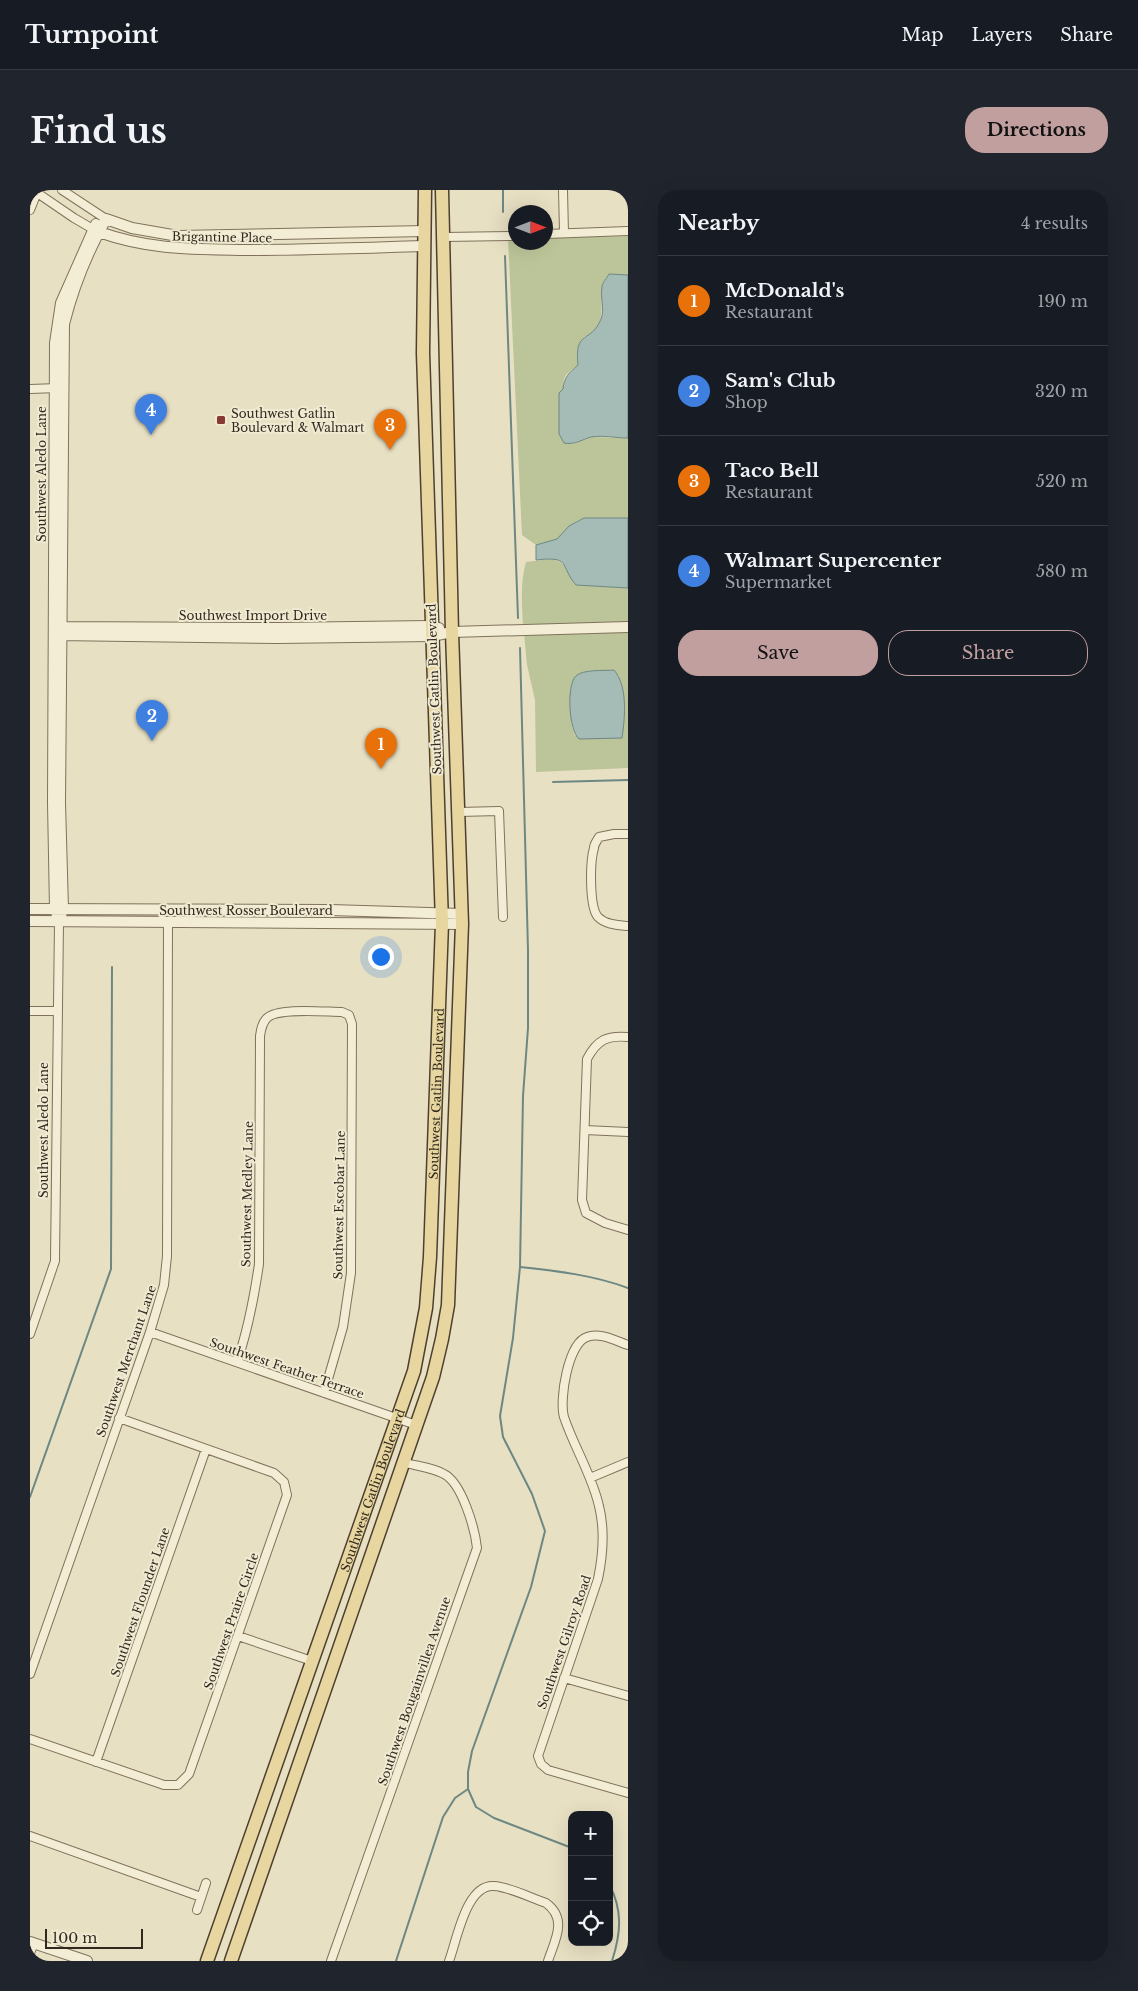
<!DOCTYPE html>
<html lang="en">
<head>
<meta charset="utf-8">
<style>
  :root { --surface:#171b24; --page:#20242c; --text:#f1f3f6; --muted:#9ea1a6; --line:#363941; --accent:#c29f9f }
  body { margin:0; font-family:"Libre Baskerville",serif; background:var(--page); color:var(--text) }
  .controls { position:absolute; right:15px; bottom:15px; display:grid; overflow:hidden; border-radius:10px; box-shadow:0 5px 20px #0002 }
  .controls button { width:45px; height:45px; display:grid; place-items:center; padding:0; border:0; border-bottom:1px solid var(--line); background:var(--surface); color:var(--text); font:25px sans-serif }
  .compass { position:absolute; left:478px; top:15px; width:45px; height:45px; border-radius:50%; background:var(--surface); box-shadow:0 5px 20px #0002; rotate:90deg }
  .scale { position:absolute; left:15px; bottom:12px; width:98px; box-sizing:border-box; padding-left:5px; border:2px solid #32291e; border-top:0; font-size:14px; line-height:18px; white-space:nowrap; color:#32291e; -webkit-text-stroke:4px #f0ead2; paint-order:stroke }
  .you { position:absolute; left:350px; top:766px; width:18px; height:18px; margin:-12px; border:4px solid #fff; border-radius:50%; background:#1a73e8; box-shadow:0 0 0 8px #1a73e833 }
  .badge { display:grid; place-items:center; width:32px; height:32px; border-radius:50%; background:var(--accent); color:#fff; font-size:16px; font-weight:700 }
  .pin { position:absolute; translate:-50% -41px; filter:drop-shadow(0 1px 2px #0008) }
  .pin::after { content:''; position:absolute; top:26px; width:18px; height:15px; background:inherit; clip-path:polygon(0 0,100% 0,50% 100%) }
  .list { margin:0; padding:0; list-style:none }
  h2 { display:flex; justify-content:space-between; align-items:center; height:65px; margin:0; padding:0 20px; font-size:21px }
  h2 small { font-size:16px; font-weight:400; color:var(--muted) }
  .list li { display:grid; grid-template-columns:32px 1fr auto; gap:15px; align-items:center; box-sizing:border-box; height:90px; padding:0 20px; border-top:1px solid var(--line) }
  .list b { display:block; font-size:19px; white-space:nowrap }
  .list p { margin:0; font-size:16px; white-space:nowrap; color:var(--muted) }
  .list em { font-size:16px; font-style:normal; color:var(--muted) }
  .actions { display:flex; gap:10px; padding:15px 20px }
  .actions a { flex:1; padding:11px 0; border:1px solid var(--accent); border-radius:20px; text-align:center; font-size:18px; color:var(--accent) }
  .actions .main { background:var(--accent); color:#111 }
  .icon { flex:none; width:28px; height:28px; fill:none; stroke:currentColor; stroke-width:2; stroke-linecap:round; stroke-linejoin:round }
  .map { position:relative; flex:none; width:598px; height:1771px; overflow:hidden; border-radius:20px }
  header { display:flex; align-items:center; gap:30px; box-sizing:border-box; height:70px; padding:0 25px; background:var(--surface); border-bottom:1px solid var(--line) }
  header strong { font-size:24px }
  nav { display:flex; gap:28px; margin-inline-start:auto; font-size:18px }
  .intro { display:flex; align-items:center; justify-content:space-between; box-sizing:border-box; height:120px; padding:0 30px }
  h1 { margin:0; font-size:35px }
  .button { padding:12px 22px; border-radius:20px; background:var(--accent); color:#111; font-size:18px; font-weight:700 }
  main { display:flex; gap:30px; padding:0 30px }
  aside { flex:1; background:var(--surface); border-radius:20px; box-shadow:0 5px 20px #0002 }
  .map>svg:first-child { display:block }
  .green { fill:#bcc499; fill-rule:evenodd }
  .water { fill:#a5bbb6; stroke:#6d8883 }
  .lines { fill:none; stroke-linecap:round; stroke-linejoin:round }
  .stream { stroke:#6d8883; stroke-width:2 }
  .minor-casing { stroke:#80725c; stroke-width:10 }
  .tertiary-casing { stroke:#80725c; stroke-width:12 }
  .primary-casing { stroke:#4e4030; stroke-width:15 }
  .minor { stroke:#f4edd5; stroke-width:8 }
  .tertiary { stroke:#f4edd5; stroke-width:10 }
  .primary { stroke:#e7d69f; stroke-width:12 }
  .poi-dot { fill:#883934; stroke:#f0ead2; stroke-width:2 }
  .labels { text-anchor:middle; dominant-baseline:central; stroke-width:4; stroke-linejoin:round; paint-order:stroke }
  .street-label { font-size:12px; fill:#32291e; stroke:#f0ead2 }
  .poi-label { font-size:12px; fill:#32291e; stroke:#f0ead2; text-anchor:start }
</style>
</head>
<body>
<header>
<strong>Turnpoint</strong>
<nav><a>Map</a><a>Layers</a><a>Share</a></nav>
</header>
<div class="intro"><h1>Find us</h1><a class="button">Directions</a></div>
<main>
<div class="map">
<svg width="598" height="1771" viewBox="0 0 598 1771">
  <rect width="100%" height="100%" fill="#e8e0c3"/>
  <path class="green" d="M598,46V85L579,84C576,88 572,93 572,98C570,117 577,139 554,147L547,160L548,175C543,179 536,183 534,189C530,201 541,240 543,254L562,247L598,248V328H559L549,330L539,336L527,349L506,355L492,345L478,49H485L486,52H516V48Z
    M520,369C535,370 539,382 546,395L598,398V434L493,436C492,415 490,392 496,372Z
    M598,441V578L506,582L505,510L497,475L494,443ZM588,484L593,508L545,546L542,537L540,512Z"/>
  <path class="water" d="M579,84L598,85V248C586,248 573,245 561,247C551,250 545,255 534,253L529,244V203L533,199C534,187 539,183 548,175C544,139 561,154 571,129C575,119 570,108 572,97C572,93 577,88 579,84Z
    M554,328H598V398L546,395C529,375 542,366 506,370V355L527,349L539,336Z
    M584,480C598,496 595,528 592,548L549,549C539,541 536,495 546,486C553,479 574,481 584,480Z"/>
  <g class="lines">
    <path class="stream" d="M473,0V22
      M475,66L488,428
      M490,458L498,760V838L493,906L490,1077L483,1148L470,1226L473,1247L502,1304L515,1341L501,1397L442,1561L438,1582V1599L446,1617L464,1628L542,1658
      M523,592L598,590
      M490,1077C527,1081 563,1085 598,1098
      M0,1307L81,1079L82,777
      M579,1694C593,1720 591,1743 582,1771
      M366,1771L413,1627L425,1608L438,1599"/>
    <defs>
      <path id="minor" d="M3,0L44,28L68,42
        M32,0L76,29
        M533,0L534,43
        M0,20L8,0
        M516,44L598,41
        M414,47L486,46
        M0,199L28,198
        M429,622L469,621L473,727
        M598,644H584L569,647C567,651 564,654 564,658C560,671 559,717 568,727C576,735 588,735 598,736
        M0,821H27
        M598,847C577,845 567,850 557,869L552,1010L556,1023L575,1033L598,1040
        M555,940L598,942
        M120,1142L386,1235
        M0,1144L25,1071L29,732
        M598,1155C586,1151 570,1142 557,1147C538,1153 529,1210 534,1227C544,1257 562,1285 569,1316C575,1340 573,1365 568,1389L508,1566L511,1574L518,1580L598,1603
        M207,1172C218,1140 224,1108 229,1074L230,846C231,839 232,833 237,828C248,817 296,822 312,822L319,825L322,834L321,1083L313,1137L294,1203
        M560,1288L598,1272
        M208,1446L282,1471
        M0,1484L120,1142L134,1095L137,1066L138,732
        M534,1488L598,1506
        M0,1549L134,1595H148L159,1584L257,1305L254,1292L244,1283L89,1228
        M66,1572L176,1259
        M0,1646L171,1707
        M167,1720L176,1693
        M0,1763L4,1753
        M301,1771L447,1358C445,1339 432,1293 414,1284C402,1277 385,1276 372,1272
        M419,1771C427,1750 436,1694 464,1696C480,1697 501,1708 516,1713C538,1729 525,1750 518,1771"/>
      <path id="tertiary" d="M69,42C120,60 162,59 215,60C275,60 335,58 394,56
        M27,437L248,438L401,436L409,438
        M27,445L248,448L402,446L422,442L598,437
        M0,719L300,720L432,724
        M0,731L432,734
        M29,732L33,719L30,613L34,134C43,98 58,61 76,29L102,38L148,46L395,41
        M29,732L25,719L23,613L25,153L31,113L66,34
        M0,1752L57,1771"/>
      <g id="primary">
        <path id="s1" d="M177,1771L384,1181L396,1118L400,1067L412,733L393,163L395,0"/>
        <path d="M201,1771L403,1187L412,1149L418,1115L432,734L422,442L412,0"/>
      </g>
    </defs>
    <use href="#minor" class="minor-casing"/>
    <use href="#tertiary" class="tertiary-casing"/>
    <use href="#primary" class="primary-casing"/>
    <use href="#minor" class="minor"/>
    <use href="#tertiary" class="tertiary"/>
    <use href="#primary" class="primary"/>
  </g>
  <rect class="poi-dot" x="186" y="225" width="10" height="10" rx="2.5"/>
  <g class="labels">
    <g class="street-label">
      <text transform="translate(192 47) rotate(1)">Brigantine Place</text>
      <text transform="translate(11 284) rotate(-90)">Southwest Aledo Lane</text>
      <text x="223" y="425">Southwest Import Drive</text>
      <text transform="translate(404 499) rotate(-92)">Southwest Gatlin Boulevard</text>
      <text x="216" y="720">Southwest Rosser Boulevard</text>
      <text stroke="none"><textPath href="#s1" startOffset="904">Southwest Gatlin Boulevard</textPath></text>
      <text transform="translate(13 940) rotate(-90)">Southwest Aledo Lane</text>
      <text transform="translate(217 1004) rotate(-89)">Southwest Medley Lane</text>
      <text transform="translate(309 1015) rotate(-89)">Southwest Escobar Lane</text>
      <text transform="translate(96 1171) rotate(-71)">Southwest Merchant Lane</text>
      <text transform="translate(257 1178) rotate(19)">Southwest Feather Terrace</text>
      <text stroke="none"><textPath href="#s1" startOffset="499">Southwest Gatlin Boulevard</textPath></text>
      <text transform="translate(110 1412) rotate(-71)">Southwest Flounder Lane</text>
      <text transform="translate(201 1431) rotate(-71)">Southwest Praire Circle</text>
      <text transform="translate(534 1452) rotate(-71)">Southwest Gilroy Road</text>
      <text transform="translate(384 1501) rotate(-71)">Southwest Bougainvillea Avenue</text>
    </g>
    <g class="poi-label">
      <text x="201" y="223">Southwest Gatlin<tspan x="201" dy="14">Boulevard &amp; Walmart</tspan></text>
    </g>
  </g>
</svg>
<div class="controls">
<button>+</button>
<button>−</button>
<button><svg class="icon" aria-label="locate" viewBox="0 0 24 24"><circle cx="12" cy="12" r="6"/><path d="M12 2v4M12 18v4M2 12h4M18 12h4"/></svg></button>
</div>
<svg class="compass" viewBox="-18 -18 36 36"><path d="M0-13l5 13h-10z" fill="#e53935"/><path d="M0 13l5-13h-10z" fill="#9ea1a6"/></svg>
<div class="scale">100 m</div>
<div class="you"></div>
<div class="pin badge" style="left:351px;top:579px;background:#e8710a">1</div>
<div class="pin badge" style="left:122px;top:551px;background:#3f7fe0">2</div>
<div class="pin badge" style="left:360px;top:260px;background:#e8710a">3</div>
<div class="pin badge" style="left:121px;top:245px;background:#3f7fe0">4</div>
</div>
<aside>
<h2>Nearby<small>4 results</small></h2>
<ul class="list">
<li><span class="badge" style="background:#e8710a">1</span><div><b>McDonald's</b><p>Restaurant</p></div><em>190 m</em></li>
<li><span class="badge" style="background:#3f7fe0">2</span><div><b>Sam's Club</b><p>Shop</p></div><em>320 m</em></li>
<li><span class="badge" style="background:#e8710a">3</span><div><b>Taco Bell</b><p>Restaurant</p></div><em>520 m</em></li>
<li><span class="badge" style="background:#3f7fe0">4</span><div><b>Walmart Supercenter</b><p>Supermarket</p></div><em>580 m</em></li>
</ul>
<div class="actions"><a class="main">Save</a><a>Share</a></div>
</aside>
</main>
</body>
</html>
